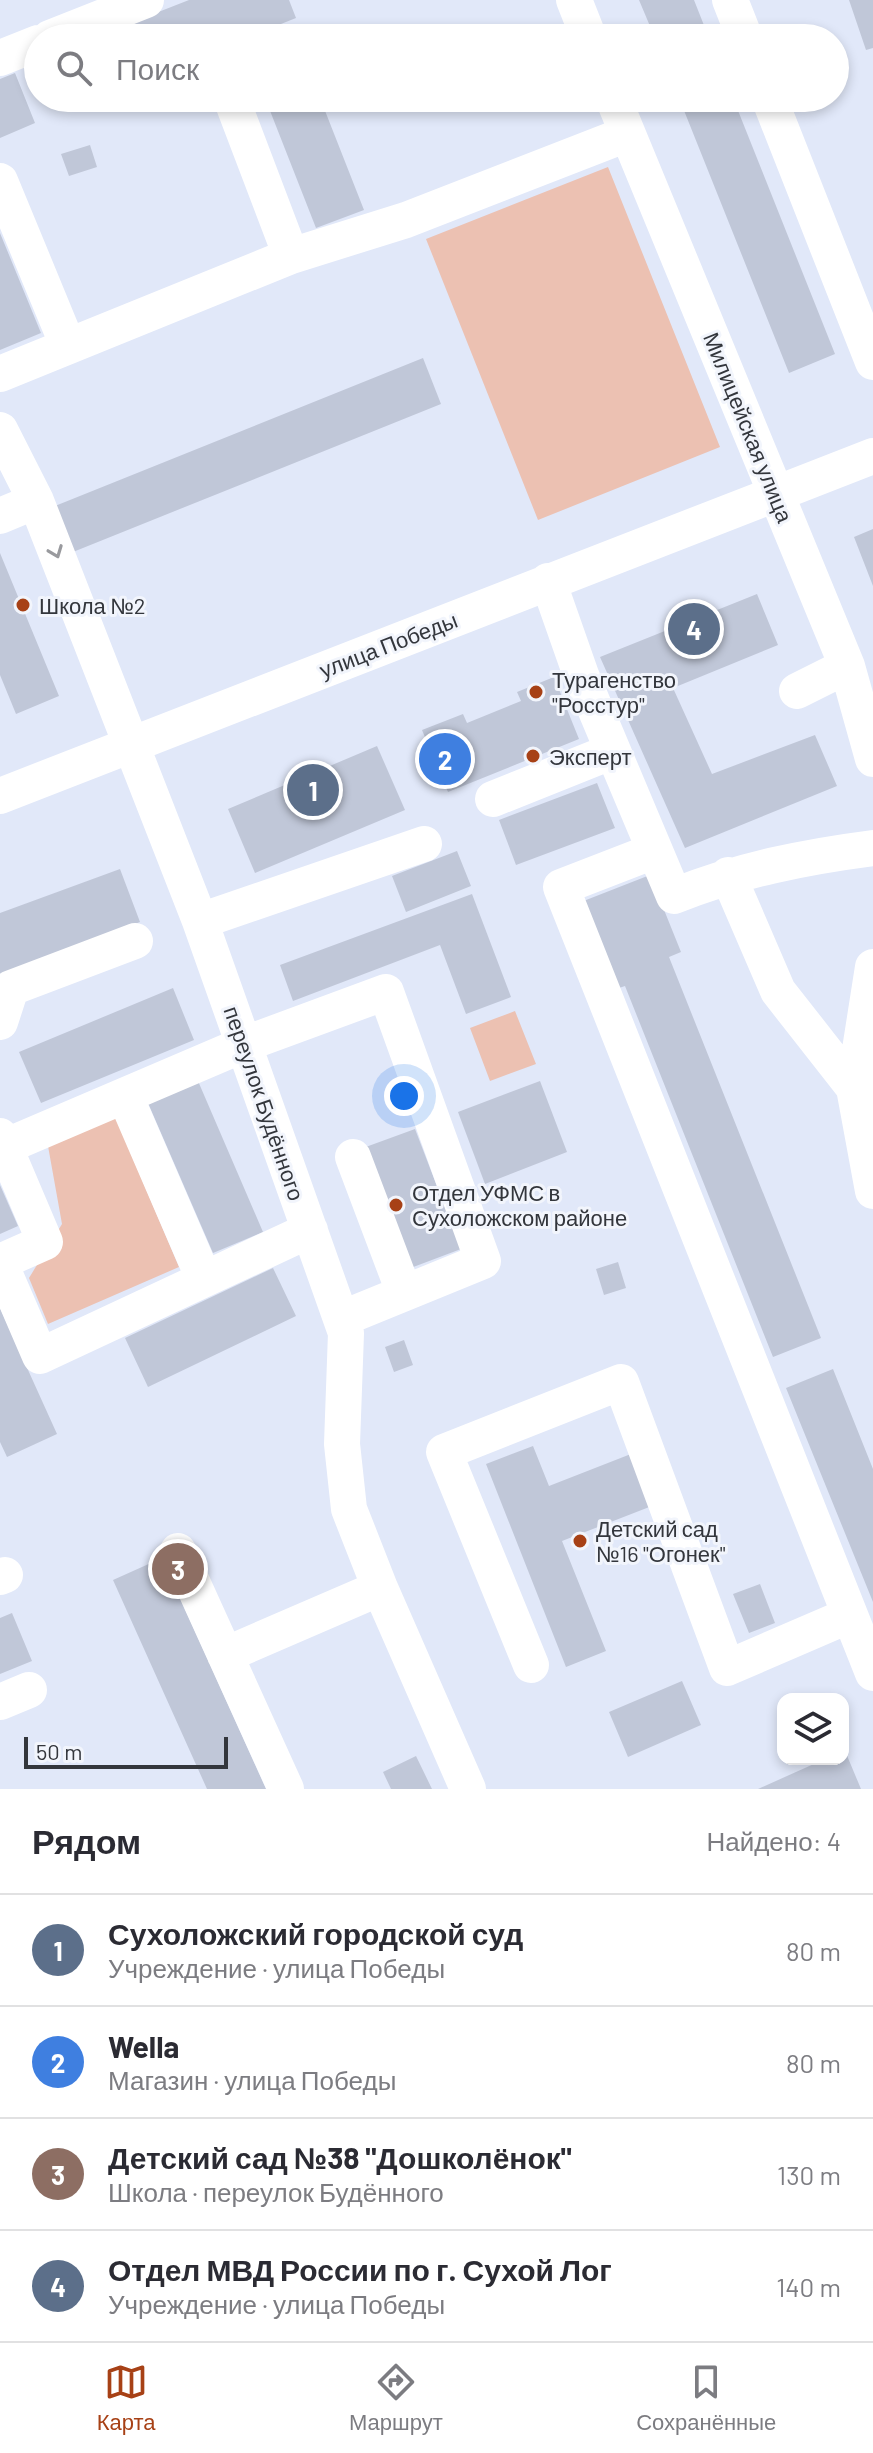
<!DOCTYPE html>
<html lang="ru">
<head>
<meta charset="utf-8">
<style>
  :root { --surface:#fff; --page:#f7f7f7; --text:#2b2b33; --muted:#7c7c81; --line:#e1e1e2; --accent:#a74116 }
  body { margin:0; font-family:Barlow,sans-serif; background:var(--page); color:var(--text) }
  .controls { position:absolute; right:24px; bottom:24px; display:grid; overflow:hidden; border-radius:16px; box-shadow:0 4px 12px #0003 }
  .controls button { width:72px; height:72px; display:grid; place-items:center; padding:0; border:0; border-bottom:2px solid var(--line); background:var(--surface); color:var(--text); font:40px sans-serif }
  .scale { position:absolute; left:24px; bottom:20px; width:204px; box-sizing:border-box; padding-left:8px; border:4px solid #33363c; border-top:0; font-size:22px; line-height:28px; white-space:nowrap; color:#33363c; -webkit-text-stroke:6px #f2f5fc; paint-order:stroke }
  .you { position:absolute; left:404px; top:1096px; width:28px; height:28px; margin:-20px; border:6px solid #fff; border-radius:50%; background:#1a73e8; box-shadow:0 0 0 12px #1a73e833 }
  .badge { display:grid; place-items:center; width:52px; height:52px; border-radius:50%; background:var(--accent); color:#fff; font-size:26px; font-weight:700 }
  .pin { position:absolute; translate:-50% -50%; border:4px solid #fff; box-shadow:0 2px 8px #0006 }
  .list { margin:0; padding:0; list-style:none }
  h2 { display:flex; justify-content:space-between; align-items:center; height:104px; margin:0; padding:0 32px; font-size:34px }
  h2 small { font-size:26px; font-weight:400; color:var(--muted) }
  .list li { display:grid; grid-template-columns:52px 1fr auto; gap:24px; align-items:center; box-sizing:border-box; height:112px; padding:0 32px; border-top:2px solid var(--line) }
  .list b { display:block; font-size:30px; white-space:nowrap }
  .list p { margin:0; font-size:26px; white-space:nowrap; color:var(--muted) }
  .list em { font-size:26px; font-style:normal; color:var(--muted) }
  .icon { flex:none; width:44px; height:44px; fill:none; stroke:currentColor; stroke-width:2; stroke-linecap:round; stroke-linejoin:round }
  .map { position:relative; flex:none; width:873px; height:1789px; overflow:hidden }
  .search { position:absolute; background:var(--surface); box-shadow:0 4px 12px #0003; left:24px; right:24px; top:24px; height:88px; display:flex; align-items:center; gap:20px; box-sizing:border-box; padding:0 28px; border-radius:44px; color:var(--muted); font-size:30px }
  .sheet { height:552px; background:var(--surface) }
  nav { display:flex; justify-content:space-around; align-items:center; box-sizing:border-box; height:112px; border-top:2px solid var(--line); background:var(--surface); font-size:22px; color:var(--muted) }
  nav a { display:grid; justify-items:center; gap:4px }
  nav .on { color:var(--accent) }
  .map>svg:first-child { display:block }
  .green { fill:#ecc1b2 }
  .building { fill:#c0c7d8 }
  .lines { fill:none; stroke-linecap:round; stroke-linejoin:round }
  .minor { stroke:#fff; stroke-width:36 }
  .oneway { stroke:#999a9e }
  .poi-dot { fill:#a74116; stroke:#f2f5fc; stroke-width:3 }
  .labels { text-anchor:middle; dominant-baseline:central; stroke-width:6; stroke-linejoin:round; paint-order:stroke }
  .street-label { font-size:22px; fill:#33363c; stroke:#f2f5fc }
  .poi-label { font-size:22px; fill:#33363c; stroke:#f2f5fc; text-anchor:start }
</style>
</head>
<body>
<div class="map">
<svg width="873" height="1789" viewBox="0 0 873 1789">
  <rect width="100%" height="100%" fill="#e1e8f9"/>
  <path class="green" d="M608,167L720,447L538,520L426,239Z
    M515,1011L536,1064L490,1081L470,1028Z
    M115,1116L179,1267L48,1324L29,1278L62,1224L48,1146Z"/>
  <path class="building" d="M189,0H289L296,18L246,38H119L115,29Z
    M639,0H694L709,38H655Z
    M849,0H873V48L866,50Z
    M15,73L35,123L0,138V79Z
    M265,98H320L364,210L316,228Z
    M679,98H733L835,354L789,373Z
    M90,145L97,167L69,176L61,154Z
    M0,233L41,333L0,350Z
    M423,358L441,404L73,552L55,506Z
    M873,529V586L854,537Z
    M0,553L59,696L16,714L0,675Z
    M757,594L778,645L673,688L712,774L815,735L837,786L685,848L600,657Z
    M554,677L579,739L448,792L422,730L463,714L467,723L521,701L517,692Z
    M377,746L405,810L255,873L228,809Z
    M597,783L615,828L516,865L499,820Z
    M457,851L471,886L406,912L392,876Z
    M120,869L140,922L0,974V913Z
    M650,875L681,952L669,957L821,1338L773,1357L625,986L616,989L581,902Z
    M472,894L511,997L466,1014L440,945L293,1001L280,965Z
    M173,988L194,1040L41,1103L19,1052Z
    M198,1081L263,1232L213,1253L148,1103Z
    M540,1081L567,1152L485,1184L458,1112Z
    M415,1129L461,1249L408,1269L363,1148Z
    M0,1185L18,1226L0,1234Z
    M618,1262L626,1288L604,1295L596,1269Z
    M273,1268L296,1316L148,1387L125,1338Z
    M0,1308L57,1434L7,1457L0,1442Z
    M404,1340L413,1365L394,1372L385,1347Z
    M833,1369L873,1469V1602L786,1388Z
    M533,1446L549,1486L636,1452L657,1504L562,1541L606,1651L566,1667L486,1464Z
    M162,1558L266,1789H207L113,1580Z
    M760,1584L775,1623L749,1633L733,1594Z
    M12,1613L32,1661L0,1674V1618Z
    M682,1681L701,1725L628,1757L609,1712Z
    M843,1746L861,1789H758L825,1759H843Z
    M416,1756L432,1789H391L383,1772Z"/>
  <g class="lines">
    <path class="minor" d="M574,0L589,38
      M730,0L745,38
      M50,38L146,0
      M0,58L38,43
      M231,98L291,256
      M613,98L847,666L873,759
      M769,98L873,362
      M0,181L68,346
      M0,374L291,256L406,220L627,134
      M0,430L36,501L200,921L346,1333L342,1444L349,1509L380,1588L468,1789
      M0,516L36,501
      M548,581L581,675L674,896C740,870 803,857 873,848
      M797,691L847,666
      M0,796L873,456
      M493,799L613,751
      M654,851L561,887L873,1673
      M728,875L778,991L854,1088L873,1089
      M200,921L424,844
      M873,967L854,1088L873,1191
      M0,1022L11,988L135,941
      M125,1096L204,1279
      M0,1136L45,1242L0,1262
      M4,1147L245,1044L386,992L483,1261L341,1319
      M353,1157L404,1292
      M0,1263L40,1356L310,1230
      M178,1551L286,1789
      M0,1577L5,1575
      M225,1655L380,1588
      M531,1665L444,1452L621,1382L727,1668L850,1615
      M0,1702L29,1690"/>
  </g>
  <defs><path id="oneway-chevron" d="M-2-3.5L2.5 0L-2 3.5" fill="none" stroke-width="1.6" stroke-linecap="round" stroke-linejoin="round" transform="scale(2)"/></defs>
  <use class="oneway" href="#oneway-chevron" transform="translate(56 552) rotate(69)"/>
  <g class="poi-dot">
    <circle cx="23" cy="605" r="8"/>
    <circle cx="536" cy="692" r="8"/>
    <circle cx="533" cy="756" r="8"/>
    <circle cx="396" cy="1205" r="8"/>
    <circle cx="580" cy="1541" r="8"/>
  </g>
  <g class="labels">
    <g class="street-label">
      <text transform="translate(749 427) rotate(68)">Милицейская улица</text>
      <text transform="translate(388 644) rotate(-21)">улица Победы</text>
      <text transform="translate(265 1103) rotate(71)">переулок Будённого</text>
    </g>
    <g class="poi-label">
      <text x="39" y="605">Школа №2</text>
      <text x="552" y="679">Турагенство<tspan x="552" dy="25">"Росстур"</tspan></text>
      <text x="549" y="756">Эксперт</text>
      <text x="412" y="1192">Отдел УФМС в<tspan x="412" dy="25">Сухоложском районе</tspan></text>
      <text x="596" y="1528">Детский сад<tspan x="596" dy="25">№16 "Огонек"</tspan></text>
    </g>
  </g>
</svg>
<div class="controls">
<button><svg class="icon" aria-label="layers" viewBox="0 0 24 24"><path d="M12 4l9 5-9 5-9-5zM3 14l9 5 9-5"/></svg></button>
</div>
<div class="scale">50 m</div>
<div class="you"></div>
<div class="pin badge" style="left:313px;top:790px;background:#5c6f8a">1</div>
<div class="pin badge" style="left:445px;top:759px;background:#3f7fe0">2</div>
<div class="pin badge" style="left:178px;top:1569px;background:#8d6e63">3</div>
<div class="pin badge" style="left:694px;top:629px;background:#5c6f8a">4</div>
<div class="search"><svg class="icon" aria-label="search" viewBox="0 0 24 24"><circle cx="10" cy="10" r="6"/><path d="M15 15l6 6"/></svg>Поиск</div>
</div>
<section class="sheet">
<h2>Рядом<small>Найдено: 4</small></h2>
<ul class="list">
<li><span class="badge" style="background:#5c6f8a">1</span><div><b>Сухоложский городской суд</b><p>Учреждение · улица Победы</p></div><em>80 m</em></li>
<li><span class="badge" style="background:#3f7fe0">2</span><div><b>Wella</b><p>Магазин · улица Победы</p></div><em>80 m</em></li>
<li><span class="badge" style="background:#8d6e63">3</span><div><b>Детский сад №38 &quot;Дошколёнок&quot;</b><p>Школа · переулок Будённого</p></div><em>130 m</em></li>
<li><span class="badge" style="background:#5c6f8a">4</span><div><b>Отдел МВД России по г. Сухой Лог</b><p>Учреждение · улица Победы</p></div><em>140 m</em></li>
</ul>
</section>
<nav>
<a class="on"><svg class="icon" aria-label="map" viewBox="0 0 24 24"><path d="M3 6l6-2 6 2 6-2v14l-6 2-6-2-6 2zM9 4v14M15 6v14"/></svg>Карта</a>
<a><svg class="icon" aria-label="directions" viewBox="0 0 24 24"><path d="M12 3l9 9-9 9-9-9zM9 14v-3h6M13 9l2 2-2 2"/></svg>Маршрут</a>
<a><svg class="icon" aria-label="saved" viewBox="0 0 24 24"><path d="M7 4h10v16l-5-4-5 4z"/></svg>Сохранённые</a>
</nav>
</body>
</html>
